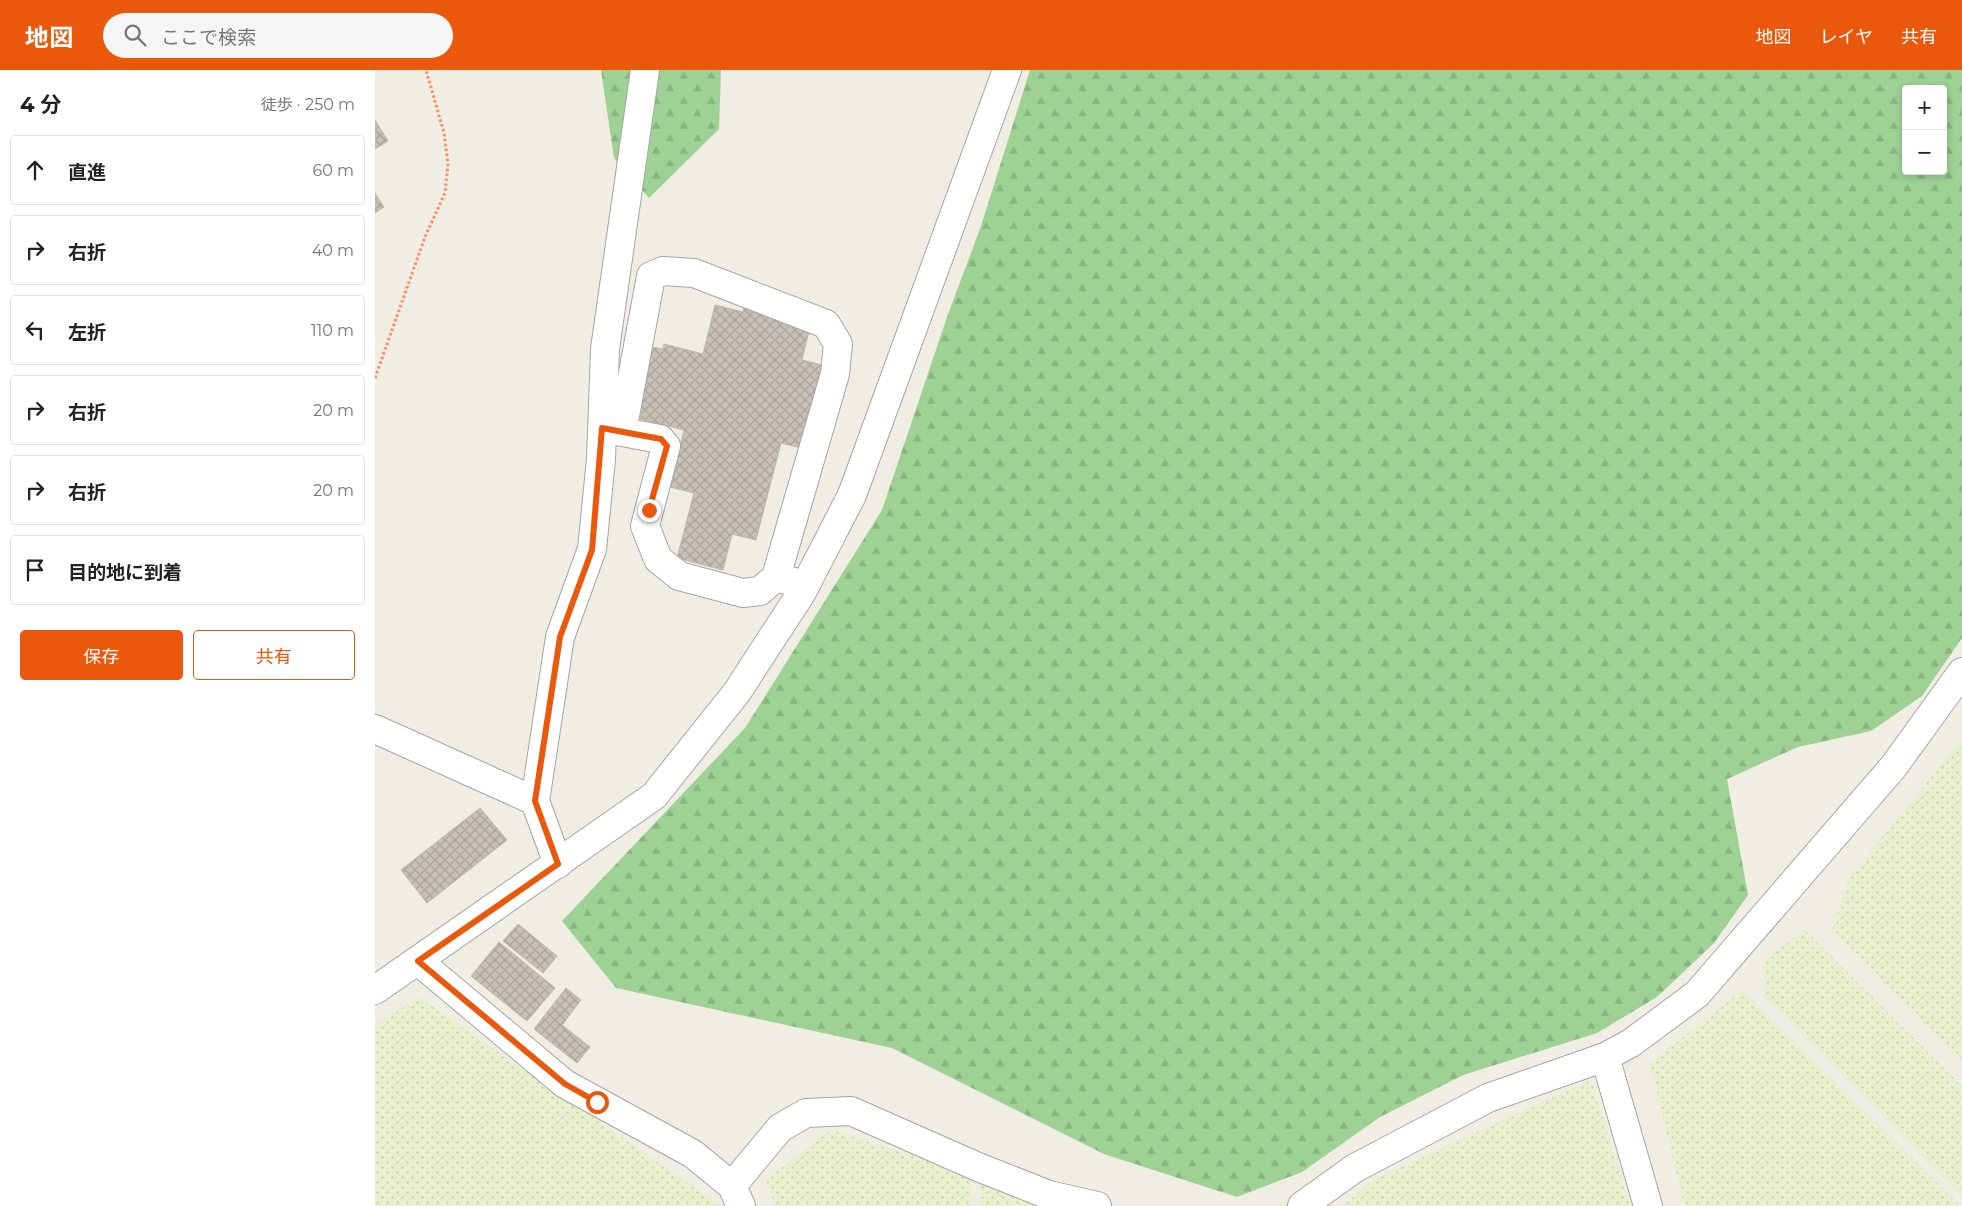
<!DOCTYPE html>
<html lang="ja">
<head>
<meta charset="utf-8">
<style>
  :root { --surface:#fff; --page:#f6f6f6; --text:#222; --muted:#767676; --line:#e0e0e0; --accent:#ea580c }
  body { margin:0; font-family:Montserrat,"Noto Sans JP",sans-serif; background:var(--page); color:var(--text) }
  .controls { position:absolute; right:15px; top:15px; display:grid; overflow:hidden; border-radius:5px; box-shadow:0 2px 8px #0003 }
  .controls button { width:45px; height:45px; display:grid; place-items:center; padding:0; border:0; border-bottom:1px solid var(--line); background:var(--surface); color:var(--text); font:25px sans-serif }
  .stop { position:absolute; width:15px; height:15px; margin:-11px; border:4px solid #ea580c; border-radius:50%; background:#fff }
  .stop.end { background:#ea580c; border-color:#fff; box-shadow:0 1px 5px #0008 }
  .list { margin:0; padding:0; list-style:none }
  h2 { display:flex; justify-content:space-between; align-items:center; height:65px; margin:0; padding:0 20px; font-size:21px }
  h2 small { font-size:16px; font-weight:400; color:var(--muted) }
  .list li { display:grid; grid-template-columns:32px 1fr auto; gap:15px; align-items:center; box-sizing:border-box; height:70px; margin:0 10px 10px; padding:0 10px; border:1px solid var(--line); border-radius:5px }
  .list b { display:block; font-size:19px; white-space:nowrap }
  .list em { font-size:16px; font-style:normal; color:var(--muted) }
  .actions { display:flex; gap:10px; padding:15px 20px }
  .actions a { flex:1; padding:11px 0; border:1px solid var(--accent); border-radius:5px; text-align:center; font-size:18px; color:var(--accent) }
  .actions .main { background:var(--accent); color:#fff }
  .icon { flex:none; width:28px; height:28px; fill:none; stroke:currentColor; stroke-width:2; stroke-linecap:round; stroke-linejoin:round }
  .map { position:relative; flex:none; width:1587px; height:1136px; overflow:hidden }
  header { display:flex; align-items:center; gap:30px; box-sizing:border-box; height:70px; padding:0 25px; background:var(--accent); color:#fff }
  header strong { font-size:24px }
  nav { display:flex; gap:28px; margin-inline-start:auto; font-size:18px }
  .search { width:350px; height:45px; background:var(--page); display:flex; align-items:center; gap:12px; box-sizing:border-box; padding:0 18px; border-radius:28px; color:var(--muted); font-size:19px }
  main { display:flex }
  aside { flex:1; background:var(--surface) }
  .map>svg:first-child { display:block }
  .farmland { fill:url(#farmland-dots) }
  .forest { fill:url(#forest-firs); fill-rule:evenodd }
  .building { fill:url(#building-cross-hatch); stroke:#c2b6a4 }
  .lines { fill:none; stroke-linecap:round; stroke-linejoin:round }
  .minor-casing { stroke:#a5a5a5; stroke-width:30 }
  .path { stroke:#ff8a65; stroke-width:3; stroke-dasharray:2.5 2.5; stroke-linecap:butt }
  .minor { stroke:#fff; stroke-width:28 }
  .route { stroke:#ea580c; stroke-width:6 }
</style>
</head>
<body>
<header>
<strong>地図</strong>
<div class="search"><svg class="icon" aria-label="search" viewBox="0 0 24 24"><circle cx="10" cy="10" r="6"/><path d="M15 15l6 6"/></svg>ここで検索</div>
<nav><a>地図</a><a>レイヤ</a><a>共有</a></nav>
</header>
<main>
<aside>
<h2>4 分<small>徒歩 · 250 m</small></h2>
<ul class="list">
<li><svg class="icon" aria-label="ahead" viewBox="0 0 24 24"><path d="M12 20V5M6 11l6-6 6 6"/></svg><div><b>直進</b></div><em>60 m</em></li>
<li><svg class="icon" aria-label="right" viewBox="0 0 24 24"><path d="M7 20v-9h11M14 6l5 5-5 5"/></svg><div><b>右折</b></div><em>40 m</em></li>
<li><svg class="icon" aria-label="left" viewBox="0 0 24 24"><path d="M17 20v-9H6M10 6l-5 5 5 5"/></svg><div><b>左折</b></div><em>110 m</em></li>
<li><svg class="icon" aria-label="right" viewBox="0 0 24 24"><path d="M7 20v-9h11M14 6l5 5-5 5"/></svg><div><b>右折</b></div><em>20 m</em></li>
<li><svg class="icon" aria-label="right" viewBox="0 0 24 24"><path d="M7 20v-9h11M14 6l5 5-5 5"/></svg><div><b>右折</b></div><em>20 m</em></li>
<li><svg class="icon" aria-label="arrive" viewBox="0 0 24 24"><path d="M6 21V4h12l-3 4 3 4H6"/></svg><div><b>目的地に到着</b></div></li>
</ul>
<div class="actions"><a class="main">保存</a><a>共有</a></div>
</aside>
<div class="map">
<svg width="1587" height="1136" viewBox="0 0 1587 1136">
  <defs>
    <pattern id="farmland-dots" width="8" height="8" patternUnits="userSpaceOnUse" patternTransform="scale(1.25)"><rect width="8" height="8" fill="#e8f0cd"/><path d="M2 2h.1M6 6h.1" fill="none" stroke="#c7cdb0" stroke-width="1.8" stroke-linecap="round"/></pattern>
    <pattern id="forest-firs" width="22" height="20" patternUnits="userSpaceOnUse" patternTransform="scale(1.25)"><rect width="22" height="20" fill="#9ed295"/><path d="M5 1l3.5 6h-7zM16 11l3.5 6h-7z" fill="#88b480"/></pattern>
    <pattern id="building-cross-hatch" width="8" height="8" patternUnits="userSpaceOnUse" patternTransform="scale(1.25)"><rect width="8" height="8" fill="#c8c0b6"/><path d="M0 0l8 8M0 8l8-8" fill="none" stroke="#aba59c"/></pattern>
  </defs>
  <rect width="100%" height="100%" fill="#f0ede3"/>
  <path class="farmland" d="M1587,669V991L1457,860L1474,808Z
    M1429,859L1587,1016V1126L1390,926L1388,892Z
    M1367,920L1586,1136H1309L1275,993Z
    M44,927L346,1136H0V955Z
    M1216,1010L1255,1136H968L996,1111Z
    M456,1060L594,1103L596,1136H400L391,1110Z
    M604,1108L698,1136H606Z"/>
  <path class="forest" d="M226,0H346L344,59L274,128L239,88Z
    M655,0H1587V568L1547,626L1496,661L1423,677L1352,709L1373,825L1339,873L1282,927L1222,963L1088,1005L1005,1047L927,1102L862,1127L729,1084L517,978L241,918L187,851L370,658L507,440L572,247L606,156ZM1531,19H1568V101H1531Z"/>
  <path class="building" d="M0,50L13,71L0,79Z
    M0,123L9,137L0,143Z
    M340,235L368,242L370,235L389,240L388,246L435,257L427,290L447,295L426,378L406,373L381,470L357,464L348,500L302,488L319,423L295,417L309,360L265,349L267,341L262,340L278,277L288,279L289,274L328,284Z
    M105,738L132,770L52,833L26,800Z
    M143,854L182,886L168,903L128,871Z
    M124,872L180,918L152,951L96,906Z
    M191,918L206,930L187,955L215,977L202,993L159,959Z"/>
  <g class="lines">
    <defs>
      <path id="minor" d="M231,359L285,369L291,376L270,456L283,489L304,506L368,523L385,521L401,507L419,512
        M247,362L276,206L288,201L319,203L451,254L463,274L460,304L401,507
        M0,659L160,731L183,794
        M160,731L185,567L217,479L226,389L230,279L270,0
        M43,891L190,1014L318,1084L357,1116L366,1136
        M0,920L279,726L362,622L427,522L477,425L632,0
        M357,1116L405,1058L431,1043L476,1041L603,1097L674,1125L722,1136
        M927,1136L980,1098L1113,1028L1230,987
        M1273,1136L1230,987L1256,973L1322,924L1519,696L1587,602"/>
    </defs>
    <use href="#minor" class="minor-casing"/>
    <path class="path" d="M0,308L50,167L70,123L73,94L69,63L51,0"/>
    <use href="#minor" class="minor"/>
  </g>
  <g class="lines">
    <path class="route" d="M222,1032L190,1014L43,891L183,794L160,731L185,567L217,480L227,358L286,369L292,376L274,440"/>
  </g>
</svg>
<div class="controls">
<button>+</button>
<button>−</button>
</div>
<div class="stop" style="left:222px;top:1032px"></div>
<div class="stop end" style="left:274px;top:440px"></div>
</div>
</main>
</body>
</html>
